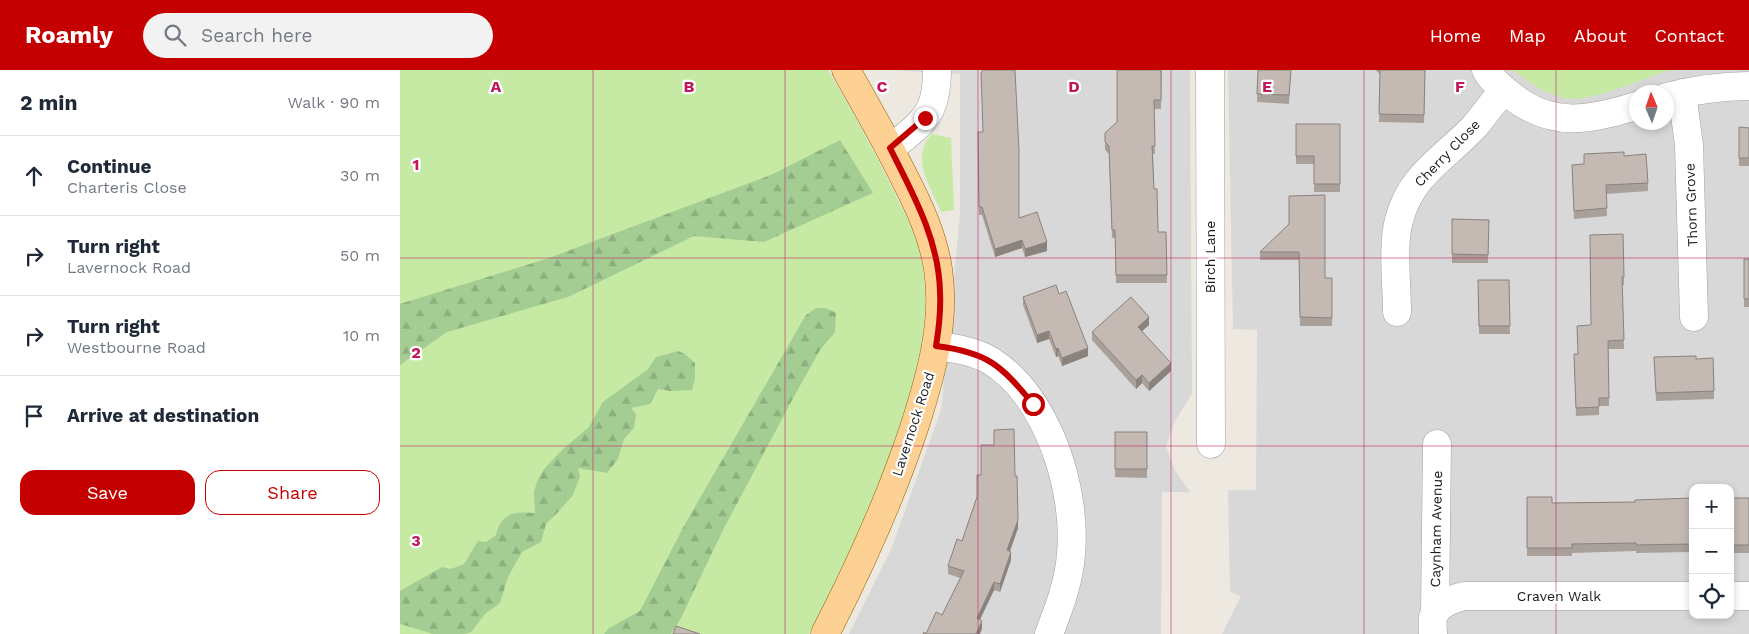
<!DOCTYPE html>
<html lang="en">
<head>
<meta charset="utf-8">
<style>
  :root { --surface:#fff; --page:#f2f2f3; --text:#1f2937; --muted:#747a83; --line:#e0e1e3; --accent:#c50000 }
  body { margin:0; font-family:"Work Sans",sans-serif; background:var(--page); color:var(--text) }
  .controls { position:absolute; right:15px; bottom:15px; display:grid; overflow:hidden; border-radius:10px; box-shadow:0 2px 8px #0003 }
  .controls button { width:45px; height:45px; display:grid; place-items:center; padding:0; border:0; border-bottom:1px solid var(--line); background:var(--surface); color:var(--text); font:25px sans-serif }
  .compass { position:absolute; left:1229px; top:15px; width:45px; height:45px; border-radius:50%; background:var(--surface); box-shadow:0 2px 8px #0003; rotate:358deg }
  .stop { position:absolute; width:15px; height:15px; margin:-11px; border:4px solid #c50000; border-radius:50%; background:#fff }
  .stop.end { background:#c50000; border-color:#fff; box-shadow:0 1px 5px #0008 }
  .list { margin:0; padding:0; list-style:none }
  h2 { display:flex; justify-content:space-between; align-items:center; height:65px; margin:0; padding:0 20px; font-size:21px }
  h2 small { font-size:16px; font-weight:400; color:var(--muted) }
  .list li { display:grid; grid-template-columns:32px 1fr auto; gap:15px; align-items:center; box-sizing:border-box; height:80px; padding:0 20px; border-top:1px solid var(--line) }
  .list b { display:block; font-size:19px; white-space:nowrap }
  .list p { margin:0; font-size:16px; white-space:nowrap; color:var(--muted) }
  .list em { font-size:16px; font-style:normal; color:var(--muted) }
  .actions { display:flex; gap:10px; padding:15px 20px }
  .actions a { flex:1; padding:11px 0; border:1px solid var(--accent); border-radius:15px; text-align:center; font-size:18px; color:var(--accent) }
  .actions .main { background:var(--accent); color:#fff }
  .icon { flex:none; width:28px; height:28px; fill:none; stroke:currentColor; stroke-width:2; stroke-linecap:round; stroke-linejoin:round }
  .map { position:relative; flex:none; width:1349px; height:564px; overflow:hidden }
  header { display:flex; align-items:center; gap:30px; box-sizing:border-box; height:70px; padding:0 25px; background:var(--accent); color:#fff }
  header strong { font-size:24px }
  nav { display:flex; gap:28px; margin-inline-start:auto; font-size:18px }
  .search { width:350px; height:45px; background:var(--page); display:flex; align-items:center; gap:12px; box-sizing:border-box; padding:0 18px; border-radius:28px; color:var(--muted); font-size:19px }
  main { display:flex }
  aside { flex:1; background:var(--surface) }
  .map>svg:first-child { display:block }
  .residential { fill:#d9d8d8; fill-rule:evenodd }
  .grass { fill:#c6e9a3 }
  .forest { fill:url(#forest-firs) }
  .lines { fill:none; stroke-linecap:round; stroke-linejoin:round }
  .minor-casing { stroke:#a2a2a2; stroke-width:29 }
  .major-casing { stroke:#916100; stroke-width:29 }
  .minor { stroke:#fff; stroke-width:28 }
  .major { stroke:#fdd094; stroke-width:28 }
  .wall { fill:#a9a09a }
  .shaded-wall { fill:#89827d }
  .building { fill:#c4bab3; stroke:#89827d }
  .route { stroke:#c50000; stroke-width:6 }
  .grid { fill:none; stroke:#c2185b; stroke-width:1; stroke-opacity:0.55 }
  .labels { text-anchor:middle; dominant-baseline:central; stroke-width:4.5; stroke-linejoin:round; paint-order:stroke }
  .street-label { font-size:14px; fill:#1b1b1b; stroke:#fff }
  .grid-label { font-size:16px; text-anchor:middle; font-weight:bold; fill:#c2185b; stroke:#fff; stroke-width:4.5; stroke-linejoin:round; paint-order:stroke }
</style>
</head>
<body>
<header>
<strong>Roamly</strong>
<div class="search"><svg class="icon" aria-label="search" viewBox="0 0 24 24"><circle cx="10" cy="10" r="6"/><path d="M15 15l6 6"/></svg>Search here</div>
<nav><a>Home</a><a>Map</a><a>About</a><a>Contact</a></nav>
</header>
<main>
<aside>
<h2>2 min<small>Walk · 90 m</small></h2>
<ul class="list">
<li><svg class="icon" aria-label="ahead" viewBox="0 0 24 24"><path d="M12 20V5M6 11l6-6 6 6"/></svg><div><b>Continue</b><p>Charteris Close</p></div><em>30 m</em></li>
<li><svg class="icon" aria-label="right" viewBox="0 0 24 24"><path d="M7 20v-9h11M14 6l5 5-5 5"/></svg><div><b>Turn right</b><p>Lavernock Road</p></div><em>50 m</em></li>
<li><svg class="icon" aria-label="right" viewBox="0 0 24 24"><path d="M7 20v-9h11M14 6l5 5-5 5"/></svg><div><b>Turn right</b><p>Westbourne Road</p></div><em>10 m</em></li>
<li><svg class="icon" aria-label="arrive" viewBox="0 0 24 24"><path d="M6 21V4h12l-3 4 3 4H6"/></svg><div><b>Arrive at destination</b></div></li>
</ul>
<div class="actions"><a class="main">Save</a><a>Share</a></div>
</aside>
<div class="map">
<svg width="1349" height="564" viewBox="0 0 1349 564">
  <defs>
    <pattern id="forest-firs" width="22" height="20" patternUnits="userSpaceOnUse" patternTransform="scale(1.25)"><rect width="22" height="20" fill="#a4cd93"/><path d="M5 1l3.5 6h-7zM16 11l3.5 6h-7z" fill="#8daf7e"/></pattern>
  </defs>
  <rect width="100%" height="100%" fill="#ede8e0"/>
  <path class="residential" d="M489,0H790L792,324L775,351L766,376L774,399L790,422H762L761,564H449L492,477L541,340L560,144V4Z
    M828,0H1349V564H822L841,526L830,522L828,420H856L857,260L833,259ZM1236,22H1266V52H1236ZM1293,418H1330V545H1293Z"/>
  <path class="grass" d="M0,0H428C453,42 477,86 498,130C506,146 516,164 520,182C535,253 514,315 491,381C468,445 441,505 409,564H0Z
    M1113,0H1275L1267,1C1243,9 1199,28 1175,29C1152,29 1130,14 1113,0Z
    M532,64L551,68L554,140L541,142C531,117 509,88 532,64Z"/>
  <path class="forest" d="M440,70L473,123L364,172L294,166L168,227L47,262L0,295V234L149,188L373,104Z
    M416,238H426L436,243L435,262L420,280L391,332L323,460L281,548L271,564H204L209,558L240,541L285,454L406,245Z
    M278,281L285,284L295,293V308L292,320L270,321L258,319L250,334L231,338L236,344L234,358L224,369L218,389L207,403L178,398L180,406L173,425L159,441L146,454L141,472L122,482L108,507L100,533L85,544L71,562L65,564H33L0,554V521L42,497L51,499L64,494L78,471L86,472L96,465C102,441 115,442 135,443L134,422L137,412L144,399L163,379L189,357L203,332L248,299L256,287Z"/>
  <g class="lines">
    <defs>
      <path id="minor" d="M810,0L811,374
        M1086,0C1092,11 1103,19 1113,27C1153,58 1191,50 1236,36
        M1282,23L1289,75L1294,247
        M1266,27C1294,20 1320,16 1349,16
        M490,79C523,52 537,45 537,0
        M997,242C997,214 992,176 999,150C1011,104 1045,88 1075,56C1085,44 1094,31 1104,20
        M536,276C555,278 575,281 591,291C648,327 677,420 671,484C669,512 659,538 649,564
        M1330,526H1349
        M1035,543L1037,374
        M1033,564C1033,559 1032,552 1033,547C1037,534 1053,529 1064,526H1293"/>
      <path id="major" d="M425,564C460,496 491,428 515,355C531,305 546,252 538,199C533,165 518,134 502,103C485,68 465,34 446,0"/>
    </defs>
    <use href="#minor" class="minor-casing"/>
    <use href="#major" class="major-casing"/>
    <use href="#minor" class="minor"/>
    <use href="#major" class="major"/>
  </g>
  <path class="wall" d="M762,0L761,39H754L755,84H753L754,119L758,162H766L767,213H716L715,168H712L709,84L705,80V63L717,53Z
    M858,0H891L889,34L857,32Z
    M975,0H1025L1024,53L979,52L980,4Z
    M896,54H940V122H914V94H896Z
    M1339,57L1349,58V96H1339Z
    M578,62H583L619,148L647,181L625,187L622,178L595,187L582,145H579Z
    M1184,84L1224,86L1248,113V121L1206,124L1207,146L1174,149L1172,95L1184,94Z
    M1052,149L1089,150L1088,193H1052Z
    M889,154L925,208H932V256H900L899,190H860V182Z
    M1223,164L1224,215H1222L1224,279H1208L1209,336H1199V345L1176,346L1174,284H1178L1191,255Z
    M1344,189H1349V237H1344Z
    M1078,210H1109L1110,264H1079Z
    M659,224L688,286L662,296L658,286L656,287L649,269L637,273L623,235V227Z
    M749,255L742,261L771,301L749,321L742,313L736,319L692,270V262Z
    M1254,287L1296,289L1313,288L1314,329L1256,331Z
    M715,362H747V408L715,407Z
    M581,405L615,406L618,458L610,481L611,490L600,522L594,520L580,549L582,559L526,564L542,545L560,508L548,504V496L562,471L577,427Z
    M1127,427L1152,433L1235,432L1293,428V483H1290V482L1236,483V481L1172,483V486H1127Z
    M1330,428H1349V483H1330Z"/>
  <path class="shaded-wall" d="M622,170V178L595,187V179Z
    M647,172V181L625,187V179Z
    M749,247V255L738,265V257Z
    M649,261V269L637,273V265Z
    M658,278V286L656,287V279Z
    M688,278V286L662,296V288Z
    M771,293V301L749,321V313Z
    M742,305V313L736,319V310Z
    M618,450V458L607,489V480Z
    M611,482V490L600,522V514Z
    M594,512V520L577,556V548Z
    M582,551V559L580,564H576Z"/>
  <path class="building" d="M583,0H615L619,81V148L637,142L647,172L625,179L622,170L595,179L582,137H579L578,62H583L581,3Z
    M717,0H761V30H754L755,76H752L754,119H757L758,162H766L767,205H716L715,160H712L709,76L705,72V63L717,52Z
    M858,0H891L889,25L857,24Z
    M980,0H1025L1024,45L979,44Z
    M896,54H940V114H914V86H896Z
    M1339,57L1349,58V88H1339Z
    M1224,82V86L1246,84L1248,113L1206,115L1207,138L1174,141L1172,95L1184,94V84Z
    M925,125V208H932V248L900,247L899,182H860L889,154V126Z
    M1052,149L1089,150L1088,185L1052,184Z
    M1223,164L1224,207H1222L1224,270L1208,271L1209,328H1199V337L1176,338L1174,284H1178L1177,256L1191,255L1190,165Z
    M1344,189H1349V229H1344Z
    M1078,210H1109L1110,256H1079Z
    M656,215L659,224L666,221L688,278L662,288L658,278L656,279L649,261L637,265L623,227Z
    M731,227L749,247L738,257L771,293L749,313L742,305L736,310L692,262Z
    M1296,286V289L1313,288L1314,321L1256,323L1254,287Z
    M614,359L615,406H617L618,450L607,480L611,482L600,514L594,512L577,548L582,551L576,564H523L524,562L526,564L536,542L542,545L564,501L548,496L557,469L562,471L577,427V405H581V375H594V360Z
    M715,362H747V399H715Z
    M1127,427H1152V433L1235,432V430L1293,428V475H1290V474L1236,475V473L1172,474V478H1127Z
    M1330,428H1349V475H1330Z
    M276,556L300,564H273Z"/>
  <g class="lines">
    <path class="route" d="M525,48L490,78C513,124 539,170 540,222C541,241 539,258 536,276C587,282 601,295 633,334"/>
  </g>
  <path class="grid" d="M193,0V564M385,0V564M578,0V564M771,0V564M964,0V564M1156,0V564M0,188H1349M0,376H1349"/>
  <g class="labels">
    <g class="street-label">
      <text transform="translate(1047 83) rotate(-46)">Cherry Close</text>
      <text transform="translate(1291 135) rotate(-92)">Thorn Grove</text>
      <text transform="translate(810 187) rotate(-90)">Birch Lane</text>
      <text transform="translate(513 354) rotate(-72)">Lavernock Road</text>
      <text transform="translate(1036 459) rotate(-89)">Caynham Avenue</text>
      <text x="1159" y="526">Craven Walk</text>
    </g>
  </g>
  <g class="grid-label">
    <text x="96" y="22">A</text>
    <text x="289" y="22">B</text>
    <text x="482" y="22">C</text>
    <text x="674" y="22">D</text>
    <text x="867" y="22">E</text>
    <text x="1060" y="22">F</text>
    <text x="16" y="100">1</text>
    <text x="16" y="288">2</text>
    <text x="16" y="476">3</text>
  </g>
</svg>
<div class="controls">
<button>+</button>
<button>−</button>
<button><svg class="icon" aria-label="locate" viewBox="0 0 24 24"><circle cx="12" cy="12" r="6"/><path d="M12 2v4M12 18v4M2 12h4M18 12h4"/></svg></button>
</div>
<svg class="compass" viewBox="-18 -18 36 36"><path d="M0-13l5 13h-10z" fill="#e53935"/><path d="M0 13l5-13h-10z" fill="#747a83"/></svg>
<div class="stop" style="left:633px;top:334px"></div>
<div class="stop end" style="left:525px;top:48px"></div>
</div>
</main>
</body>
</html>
